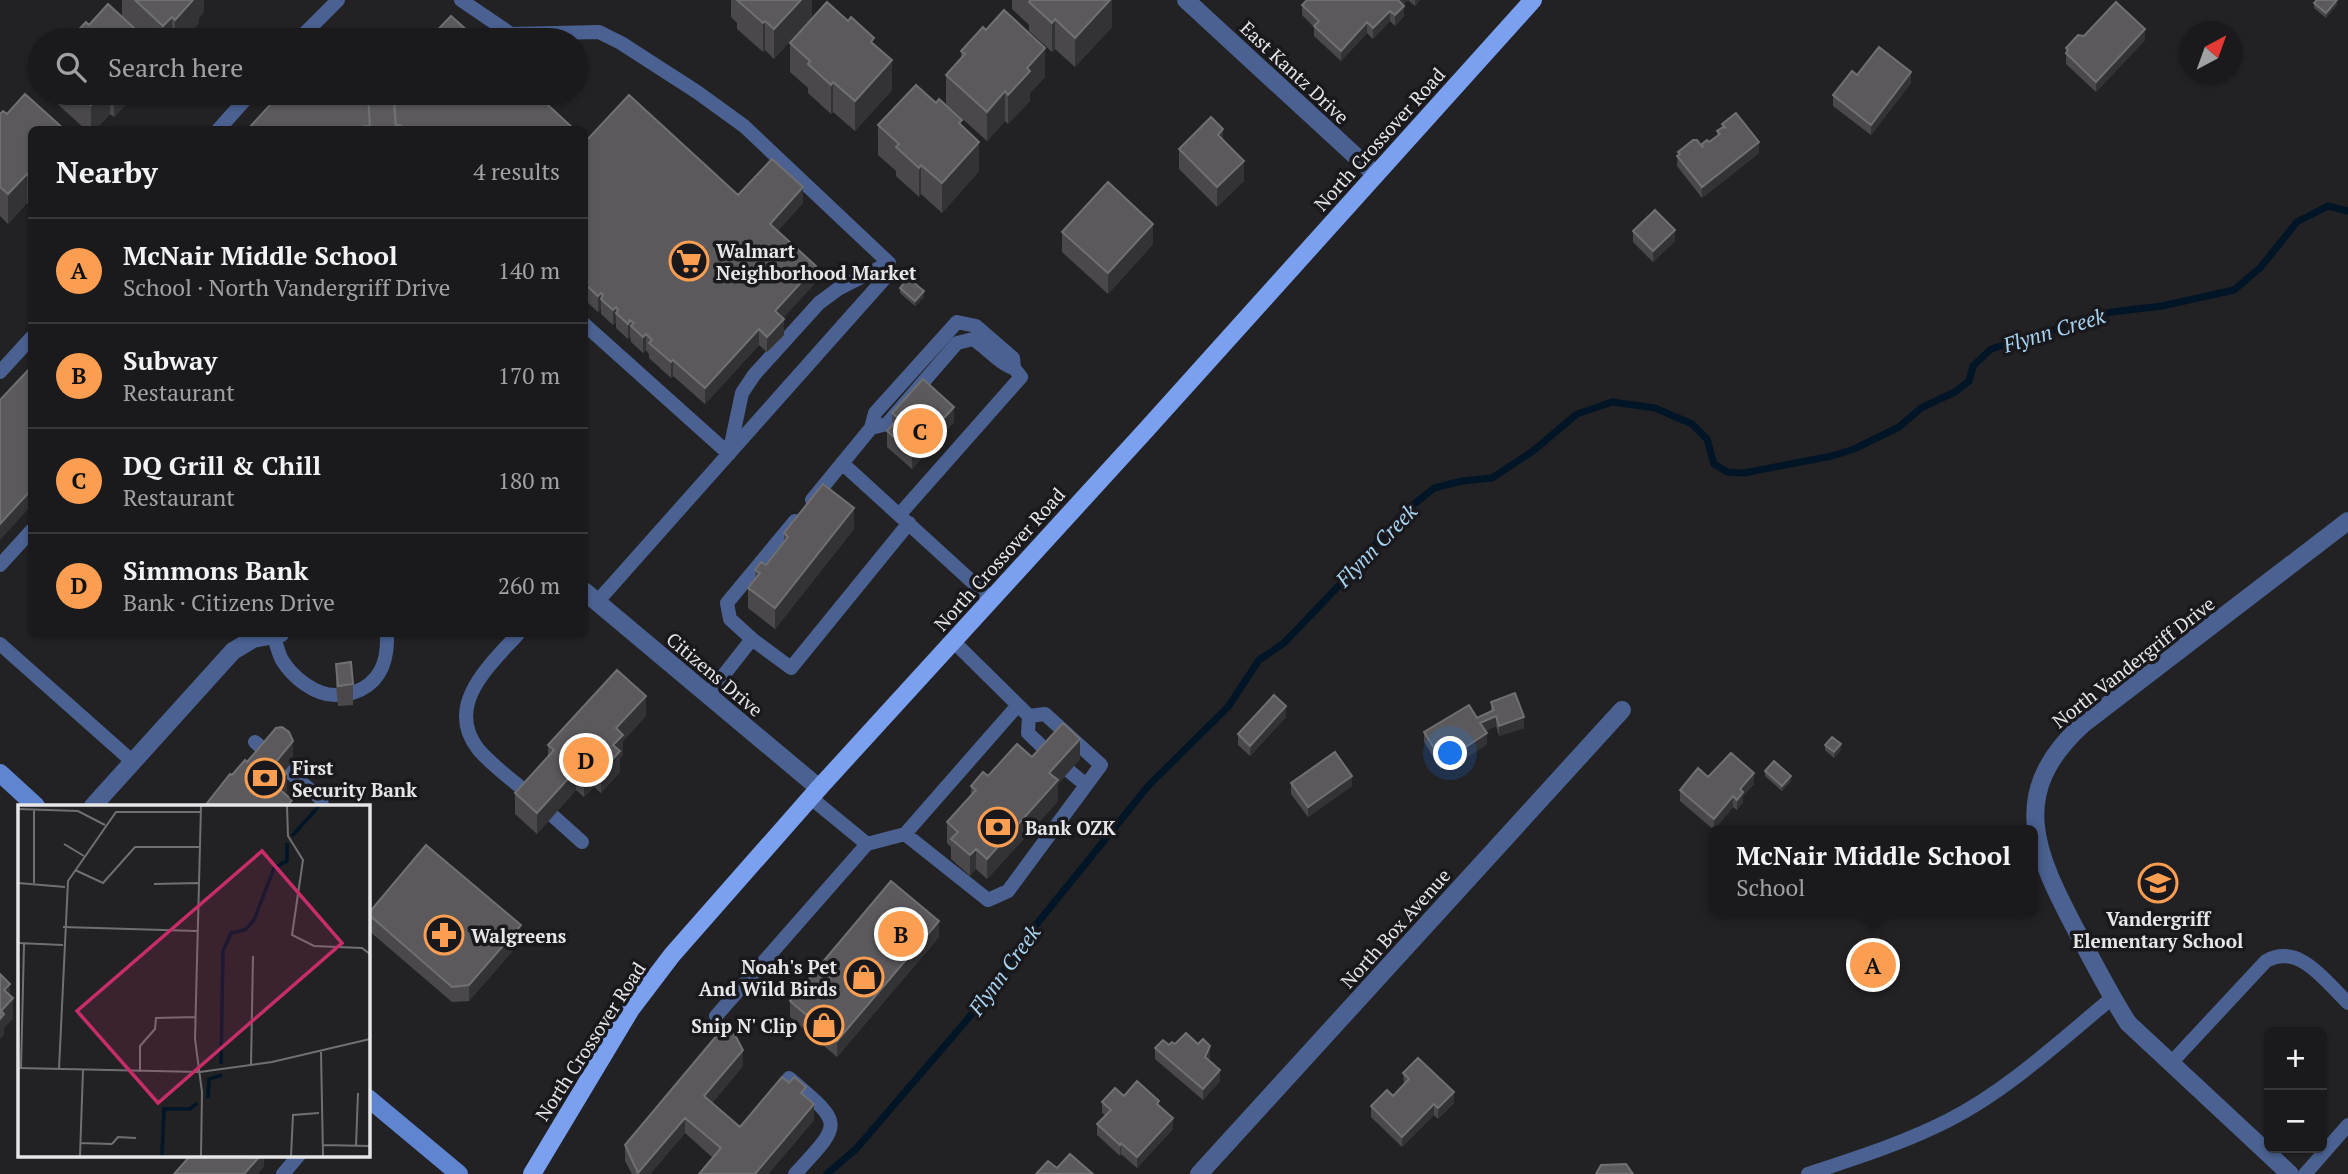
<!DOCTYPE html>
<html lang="en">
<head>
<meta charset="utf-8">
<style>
  :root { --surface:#1a1a1c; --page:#272729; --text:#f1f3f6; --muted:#9fa1a3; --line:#38383b; --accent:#fc9e52 }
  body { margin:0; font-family:"PT Serif",serif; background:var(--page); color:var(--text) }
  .controls { position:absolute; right:21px; bottom:21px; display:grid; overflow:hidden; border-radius:10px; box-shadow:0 2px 5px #0004 }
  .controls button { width:63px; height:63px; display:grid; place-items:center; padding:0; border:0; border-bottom:2px solid var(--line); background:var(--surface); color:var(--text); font:35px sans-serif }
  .compass { position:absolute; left:2180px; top:21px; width:63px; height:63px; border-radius:50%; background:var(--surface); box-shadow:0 2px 5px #0004; rotate:41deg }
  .you { position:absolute; left:1451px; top:754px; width:24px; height:24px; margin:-18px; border:5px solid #fff; border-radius:50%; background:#1a73e8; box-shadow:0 0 0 10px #1a73e833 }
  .badge { display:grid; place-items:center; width:46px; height:46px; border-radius:50%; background:var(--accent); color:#111; font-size:23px; font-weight:700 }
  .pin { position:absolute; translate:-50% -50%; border:4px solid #fff; box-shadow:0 2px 7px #0006 }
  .popup { position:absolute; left:1709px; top:825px; width:329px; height:91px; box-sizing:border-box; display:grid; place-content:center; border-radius:10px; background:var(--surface); filter:drop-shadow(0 2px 5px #0005); font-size:23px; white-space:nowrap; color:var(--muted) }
  .popup b { font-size:26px; color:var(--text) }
  .popup::after { content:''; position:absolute; left:50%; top:100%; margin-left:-14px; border:14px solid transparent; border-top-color:var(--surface) }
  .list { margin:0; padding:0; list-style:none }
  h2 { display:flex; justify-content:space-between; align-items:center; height:91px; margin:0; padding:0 28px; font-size:30px }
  h2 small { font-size:23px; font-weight:400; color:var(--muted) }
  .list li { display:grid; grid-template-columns:46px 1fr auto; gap:21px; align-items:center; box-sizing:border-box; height:105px; padding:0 28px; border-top:2px solid var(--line) }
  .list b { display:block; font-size:26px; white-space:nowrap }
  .list p { margin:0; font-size:23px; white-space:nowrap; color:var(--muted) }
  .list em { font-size:23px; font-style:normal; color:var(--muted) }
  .icon { flex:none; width:38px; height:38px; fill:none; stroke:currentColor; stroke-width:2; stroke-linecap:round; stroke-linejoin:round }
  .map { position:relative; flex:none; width:2348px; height:1174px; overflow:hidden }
  .search { position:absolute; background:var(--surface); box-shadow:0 2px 5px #0004; left:28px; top:28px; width:560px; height:77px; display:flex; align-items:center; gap:18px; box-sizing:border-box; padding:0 24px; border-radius:38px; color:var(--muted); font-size:26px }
  .panel { position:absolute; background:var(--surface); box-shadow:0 2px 5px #0004; left:28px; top:126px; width:560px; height:511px; border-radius:10px }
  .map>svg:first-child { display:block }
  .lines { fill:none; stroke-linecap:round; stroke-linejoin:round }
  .stream { stroke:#001526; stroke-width:7 }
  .lane { stroke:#4a6191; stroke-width:14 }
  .street { stroke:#4a6191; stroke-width:18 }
  .secondary { stroke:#5f84d0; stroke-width:18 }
  .primary { stroke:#7aa0ef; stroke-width:18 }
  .wall { fill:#4a484b }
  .shaded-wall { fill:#333235 }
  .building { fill:#5b595c; stroke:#706f72; stroke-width:2 }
  .labels { text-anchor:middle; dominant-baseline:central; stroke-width:7; stroke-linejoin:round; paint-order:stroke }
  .street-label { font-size:19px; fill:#e6e6e9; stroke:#19181c }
  .poi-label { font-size:19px; font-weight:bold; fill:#e6e6e9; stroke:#19181c; text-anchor:start }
  .water-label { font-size:21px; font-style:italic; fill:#a7d2ef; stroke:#19181c }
  .inset-river { fill:none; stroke:#001526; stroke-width:3.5 }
  .inset-road { fill:none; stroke:#707073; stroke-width:2 }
  .view { fill:#c62d69; fill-opacity:0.15; stroke:#c62d69; stroke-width:3.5 }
  .inset-edge { fill:none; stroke:#e6e6e9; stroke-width:3.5 }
</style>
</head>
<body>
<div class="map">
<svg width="2348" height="1174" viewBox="0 0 2348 1174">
  <rect width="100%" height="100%" fill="#222225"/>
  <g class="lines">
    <path class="stream" d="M827,1174L856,1149L978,1007L1031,931L1149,785L1228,707L1259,660L1284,643L1349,575L1403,513L1434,488L1462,481L1492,478L1533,451L1577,414L1612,402L1655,408L1692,424L1707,439L1714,464L1727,472L1744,473L1832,456L1854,449L1899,427L1921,408L1955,392L1969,381L1973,366L1991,349L2111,312L2162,306L2234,290L2260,268L2297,222L2328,206L2348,211"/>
    <path class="lane" d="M461,0L511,34L599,32L621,43L697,92L744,126L889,263L885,278L597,602
      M298,40L338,0
      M218,130L251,93
      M584,324L729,454L742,393L754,375L819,303L838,289L889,263
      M0,372L32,337
      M871,428L887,424L957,343L973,339C986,347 1002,366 1014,368
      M842,463L991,599
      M812,500L871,428L875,413L957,322L976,326L1013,358L1014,368L1021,377L900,514
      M795,521L727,603L730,619L752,639L791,668L909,523
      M0,565L32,530
      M273,634C276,643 278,652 282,660C293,678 316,696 337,695
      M518,634C490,665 444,705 478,749C491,765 515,782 531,796
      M953,641L1029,716L1028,733L1052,756
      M0,644L133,762
      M352,693C381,684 388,661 387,634
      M708,695L752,639
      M255,742L270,755
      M287,770L321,799L322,806
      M1069,771L1086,785
      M553,816L582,842
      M905,834L1018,705
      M867,844L905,834L988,900L1008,891L1101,765L1045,714L1029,716
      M716,1016L867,844L811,798
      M2171,1063L2266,961C2299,942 2326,982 2348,1003
      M789,1078C844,1125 843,1122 795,1174
      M283,1174L299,1155
      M1808,1174C1856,1158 1904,1143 1949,1120C2009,1089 2060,1041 2112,998
      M2305,1174L2348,1125"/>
    <path class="street" d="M1186,0L1375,174
      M584,591L819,788
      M93,806L233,651L253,639L280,634
      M1199,1174L1622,710
      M2290,1174L2128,1023C2109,993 2093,961 2076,930C2035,852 2007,793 2083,724L2348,521"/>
    <path class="secondary" d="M0,773L36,806
      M368,1098L459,1174"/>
    <path class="primary" d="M532,1174L631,1009L672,955L819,788L1146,430L1533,0"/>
  </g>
  <path class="wall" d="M122,0H204V11L199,18V23L183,40H69L89,25L122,18Z
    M731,0H812V17L774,59L765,50L763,52L737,29V23L731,17Z
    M1012,0H1112V27L1075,67L1055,49L1052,52L1029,31V25L1012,9Z
    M1307,0H1420L1415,6L1408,0L1403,5L1404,16L1395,26L1390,21L1373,39L1367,33L1341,61L1314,36V27L1302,15V5Z
    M2314,3L2337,5L2326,18L2314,8Z
    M2145,40L2096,92L2066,64V48Z
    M790,43L874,44L892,90L855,131L833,112L831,114L808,93V88L790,72Z
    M961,51L1045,77L1030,93V101L1008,124L1005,121L987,141L946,104V75L961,59Z
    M1857,75L1911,83L1871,135L1833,106V95Z
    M50,93H135V95L114,117L110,114L95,130H86L50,97Z
    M281,93L575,130H247Z
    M0,114H7L65,130L30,206L27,203L8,224L0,216Z
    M1722,124L1759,153L1702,198L1677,166L1678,152L1702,146L1709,142L1717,136V131L1722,127Z
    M878,125L962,126L979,171L942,213L921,194L919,197L896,176V171L878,155Z
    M584,138L587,140L738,195L803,203L777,231L816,282L783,318L784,335L767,352L759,345L705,404L673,376L671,378L649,358V354L646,350L643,353L631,342L630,336L628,339L616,328V322L613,325L601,314V309L598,312L586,301V296L584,295Z
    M1179,149L1244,181L1217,207L1179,169Z
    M1633,231L1675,241L1653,262L1633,242Z
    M1062,232L1153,244L1108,294L1062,252Z
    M900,288L924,297L915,306L900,293Z
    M892,413L954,422L912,469L887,447V431L892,424Z
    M854,529L775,629L748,608V588L755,579V570L766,565L784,543V533Z
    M336,664L353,684V705L338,706L336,685Z
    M1491,702L1524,728L1499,736L1496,726L1485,731L1487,744L1455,765L1453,762L1441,769L1424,742V732L1477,718L1491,712Z
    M646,716L623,741V755L620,758V772L601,793L594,787L584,797L576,790L537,834L515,814V793L548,756V745Z
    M1286,717L1250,756L1238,745V734Z
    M1825,745L1841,750L1834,758L1825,750Z
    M1032,757L1080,759L1058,784V801L987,879L976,869L970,876L951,859V847L947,843V822L971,796V786L988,776Z
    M1765,771L1791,781L1782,791L1765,776Z
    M1708,777L1754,784L1743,796V802L1737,810L1733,807L1714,830L1680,801V790Z
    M1291,783L1352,786L1308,817L1291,794Z
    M368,914L521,941L469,1001L452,1002L368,930Z
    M939,937L837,1057L790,1017V1001Z
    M1175,1044L1210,1057L1209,1060L1220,1081L1203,1100L1155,1059V1048Z
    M743,1066L712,1103L740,1127L806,1097L814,1120L768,1174H699L713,1158L685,1133L650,1174H632L625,1161V1145Z
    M1403,1073L1454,1103L1438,1119L1434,1115L1402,1147L1371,1117V1106L1393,1096L1404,1085Z
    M1124,1096L1159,1106L1173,1129L1137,1168L1121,1154L1120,1156L1097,1135V1124L1105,1115L1102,1113V1102Z"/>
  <path class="shaded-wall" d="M193,0H204V11L199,18V23L183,40H175V20Z
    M801,0H812V17L774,59V29Z
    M1110,0H1112V27L1075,67V38Z
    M1398,0H1408L1398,11Z
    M1415,0H1420L1415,6Z
    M2337,0V5L2326,18V13Z
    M1404,6V16L1395,26V15Z
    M1390,11V21L1373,39V28Z
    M172,17V40H163V26Z
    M1055,19V49L1052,52V23Z
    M765,21V50L763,52V23Z
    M1367,22V33L1341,61V51Z
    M2145,29V40L2096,92V82Z
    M1045,48V77L1030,93V101L1008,124V95L1027,68Z
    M892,60V90L855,131V101Z
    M1911,72V83L1871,135V125Z
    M833,82V112L831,114V85Z
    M1005,91V121L987,141V112Z
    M102,93H110V114L95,130H91V105Z
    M114,93H135V95L114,117Z
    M1223,129V150L1218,135Z
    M979,142V171L942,213V183Z
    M1759,142V153L1702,198V187Z
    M1244,161V181L1217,207V187Z
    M921,165V194L919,197V168Z
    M27,174V203L8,224V194Z
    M32,175V205L30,206V177Z
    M803,187V203L770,240V224Z
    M1153,224V244L1108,294V273Z
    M1675,230V241L1653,262V251Z
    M816,266V282L775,327V311Z
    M924,291V297L915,306V301Z
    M601,293V309L598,312V296Z
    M616,307V322L613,325V310Z
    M784,319V335L767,352V337Z
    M630,320V336L628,339V324Z
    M759,329V345L705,404V388Z
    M646,334V350L643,353V337Z
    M673,360V376L671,378V362Z
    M954,407V422L912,469V453Z
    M32,489V505L0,540V524Z
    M854,508V529L775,629V608Z
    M646,696V716L623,741V755L620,758V772L601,793V772L613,745L616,728Z
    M1286,706V717L1250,756V746Z
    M1496,716V726L1480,734V723Z
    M1524,717V728L1499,736V726Z
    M1487,733V744L1455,765V754Z
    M1080,739V759L1058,784V801L987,879V859L1049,773Z
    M293,741V761L275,783V763Z
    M1841,744V750L1834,758V752Z
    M1453,752V762L1441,769V759Z
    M594,766V787L584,797V777Z
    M576,770V790L537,834V813Z
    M287,773V793L282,799L278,807L279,782Z
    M1754,773V784L1743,796V802L1737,810V800L1740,789Z
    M1352,776V786L1308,817V807Z
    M1791,776V781L1782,791V786Z
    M1733,796V807L1714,830V819Z
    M976,849V869L970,876V855Z
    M939,921V937L837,1057V1041Z
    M521,925V941L469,1001V985Z
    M10,984V1002L13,998V1019L4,1028V1035L0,1039V1019L4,990Z
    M1210,1046V1057L1205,1067V1057Z
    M743,1050V1066L704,1112V1096Z
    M1220,1070V1081L1203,1100V1089Z
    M1454,1092V1103L1438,1119V1108Z
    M814,1104V1120L768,1174H755Z
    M1434,1104V1115L1402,1147V1137Z
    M685,1118V1133L650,1174H638V1173Z
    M1173,1118V1129L1137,1168V1157Z
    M1121,1143V1154L1120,1156V1145Z
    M261,1155H264V1167L258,1174H244Z"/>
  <path class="building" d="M135,0H193L175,20L172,17L163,26Z
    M737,0H801L774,29L765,21L763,23Z
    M1031,0H1110L1075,38L1055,19L1052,23L1029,2Z
    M1307,0H1398L1404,6L1395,15L1390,11L1373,28L1367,22L1341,51L1314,26L1319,21L1302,5Z
    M2317,0H2337L2326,13L2314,3Z
    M827,2L848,21L851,17L874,38L871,42L892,60L855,101L833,82L831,85L808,64L810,61L790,43Z
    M2116,2L2145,29L2096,82L2066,53L2068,50L2066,48L2078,35L2084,36Z
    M108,4L147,40H69L86,22L89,25Z
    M1004,10L1045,48L1027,68L1030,71L1008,95L1005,91L987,112L946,75L965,54L961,51L983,27L986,30Z
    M451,16L478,40H428Z
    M1879,47L1911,72L1871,125L1833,95L1852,71L1857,75Z
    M916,85L936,103L939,99L962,120L959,123L979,142L942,183L921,165L919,168L896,147L899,144L878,125Z
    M78,93H102L91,105Z
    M281,93H368L370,126H363L360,130H247Z
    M368,93H393L396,130H370Z
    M394,93H535L575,130H405L400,125H396Z
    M25,94L65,130H32V175L30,177L27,174L8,194L0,187V114L3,111L7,114Z
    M629,95L738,195L772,159L803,187L770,224L816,266L775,311L784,319L767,337L759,329L705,388L673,360L671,362L649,343L652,340L646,334L643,337L631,326L634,323L630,320L628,324L616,313L618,310L616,307L613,310L601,299L603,295L601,293L598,296L586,285L588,282L584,279V138L587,140Z
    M1736,113L1759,142L1702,187L1677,156L1680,154L1678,152L1693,140H1697L1703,148L1702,144L1707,140L1709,142L1720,134L1717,131L1723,127L1726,128L1722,124Z
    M1211,117L1223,129L1218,135L1244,161L1217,187L1179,149Z
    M1108,182L1153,224L1108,273L1062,232Z
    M1655,210L1675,230L1653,251L1633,231Z
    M908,278L924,291L915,301L900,288Z
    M32,366V489L0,524V400Z
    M923,379L954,407L912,453L887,431L898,418L892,413Z
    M823,484L854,508L775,608L748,588L760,573L755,570L761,562L766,565L788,537L784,533Z
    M351,662L353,684L338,686L336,664Z
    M617,670L646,696L616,728L623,735L613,745L620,751L601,772L594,766L584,777L576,770L537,813L515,793L554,750L548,745Z
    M1515,693L1524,717L1499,726L1496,716L1480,723L1487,733L1455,754L1453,752L1441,759L1424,732L1469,705L1477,718L1494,710L1491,702Z
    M1274,695L1286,706L1250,746L1238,734Z
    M1063,723L1080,739L1049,773L1058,780L987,859L976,849L970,855L951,839L958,832L947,822L976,790L971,786L983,772L988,776L1017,744L1032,757Z
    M282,727L289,732L293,741L275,763L287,773L279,782L282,784L278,788L292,800L287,807H204L230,774L232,775L245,760L247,762L276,728Z
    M1832,737L1841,744L1834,752L1825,745Z
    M1335,752L1352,776L1308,807L1291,783Z
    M1731,753L1754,773L1740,789L1743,792L1737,800L1733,796L1714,819L1680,790L1698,768L1708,777Z
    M1774,761L1791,776L1782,786L1765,771Z
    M426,845L521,925L469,985L452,987L368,914Z
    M891,881L939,921L837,1041L790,1001Z
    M0,974L10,984L4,990L13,998L1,1011L4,1014L0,1019Z
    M728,1022L743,1050L704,1096L740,1127L782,1077L789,1083L794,1077L806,1087L801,1093L814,1104L755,1174H699L721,1148L685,1118L638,1173L625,1145Z
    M1186,1033L1198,1044L1203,1039L1210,1046L1205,1057L1220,1070L1203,1089L1155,1048L1163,1040L1169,1045L1172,1042L1175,1044Z
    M1418,1058L1454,1092L1438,1108L1434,1104L1402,1137L1371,1106L1387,1090L1393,1096L1409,1079L1403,1073Z
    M1137,1081L1159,1101L1157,1104L1173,1118L1137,1157L1121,1143L1120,1145L1097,1124L1111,1110L1102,1102L1115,1088L1124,1096Z
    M1070,1154L1093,1174H1036L1048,1161L1057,1168Z
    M191,1155H261L244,1174H174Z
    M1626,1164L1633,1174H1596L1601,1165Z"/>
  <defs>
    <symbol id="supermarket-ring" viewBox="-11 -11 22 22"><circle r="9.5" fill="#19181c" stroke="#fc9e52" stroke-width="1.5"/><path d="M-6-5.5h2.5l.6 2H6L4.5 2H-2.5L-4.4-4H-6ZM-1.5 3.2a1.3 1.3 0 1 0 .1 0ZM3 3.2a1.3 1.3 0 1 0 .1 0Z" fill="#fc9e52"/></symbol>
    <symbol id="bank-ring" viewBox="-11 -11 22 22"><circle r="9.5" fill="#19181c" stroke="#fc9e52" stroke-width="1.5"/><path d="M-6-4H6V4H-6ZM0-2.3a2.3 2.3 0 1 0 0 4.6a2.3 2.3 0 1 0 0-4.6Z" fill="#fc9e52"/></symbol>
    <symbol id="school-ring" viewBox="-11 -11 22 22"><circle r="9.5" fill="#19181c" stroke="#fc9e52" stroke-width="1.5"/><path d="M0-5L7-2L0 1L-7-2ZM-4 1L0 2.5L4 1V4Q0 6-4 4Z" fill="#fc9e52"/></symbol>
    <symbol id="pharmacy-ring" viewBox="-11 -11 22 22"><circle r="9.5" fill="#19181c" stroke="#fc9e52" stroke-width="1.5"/><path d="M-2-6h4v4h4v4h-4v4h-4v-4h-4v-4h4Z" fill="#fc9e52"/></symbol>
    <symbol id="shop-ring" viewBox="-11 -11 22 22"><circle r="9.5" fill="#19181c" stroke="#fc9e52" stroke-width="1.5"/><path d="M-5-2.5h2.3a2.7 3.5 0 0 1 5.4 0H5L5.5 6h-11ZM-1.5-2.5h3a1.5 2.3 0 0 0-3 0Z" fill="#fc9e52"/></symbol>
  </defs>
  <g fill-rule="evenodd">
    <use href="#supermarket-ring" x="667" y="239" width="44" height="44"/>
    <use href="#bank-ring" x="243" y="756" width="44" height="44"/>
    <use href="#bank-ring" x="976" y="805" width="44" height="44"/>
    <use href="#school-ring" x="2136" y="861" width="44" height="44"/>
    <use href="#pharmacy-ring" x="422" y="913" width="44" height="44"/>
    <use href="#shop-ring" x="842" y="955" width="44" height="44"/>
    <use href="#shop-ring" x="802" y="1003" width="44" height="44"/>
  </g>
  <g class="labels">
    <g class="street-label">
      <text transform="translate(1295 72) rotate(43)">East Kantz Drive</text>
      <text transform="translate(1379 139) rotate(-48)">North Crossover Road</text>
      <text transform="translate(999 559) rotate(-48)">North Crossover Road</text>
      <text transform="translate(2133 662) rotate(-38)">North Vandergriff Drive</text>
      <text transform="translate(715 674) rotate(40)">Citizens Drive</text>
      <text transform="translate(1395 928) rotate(-48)">North Box Avenue</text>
      <text transform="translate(590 1041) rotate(-57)">North Crossover Road</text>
    </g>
    <g class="poi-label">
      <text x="716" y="250">Walmart<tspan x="716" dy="22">Neighborhood Market</tspan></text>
      <text x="292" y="767">First<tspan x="292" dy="22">Security Bank</tspan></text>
      <text x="1025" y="827">Bank OZK</text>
      <text x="2158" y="918" text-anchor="middle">Vandergriff<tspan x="2158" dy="22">Elementary School</tspan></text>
      <text x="471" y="935">Walgreens</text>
      <text x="837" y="966" text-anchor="end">Noah's Pet<tspan x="837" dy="22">And Wild Birds</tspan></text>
      <text x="797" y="1025" text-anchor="end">Snip N' Clip</text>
    </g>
    <g class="water-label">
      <text transform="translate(2054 330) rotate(-17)">Flynn Creek</text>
      <text transform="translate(1376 545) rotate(-46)">Flynn Creek</text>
      <text transform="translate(1004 970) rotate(-54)">Flynn Creek</text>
    </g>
  </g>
  <g transform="translate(18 805)">
    <rect width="352" height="352" fill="#222225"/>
    <path class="inset-river" d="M274,31L301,1M203,259L205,146L213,128L227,125L236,115L256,63L269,56V38M190,293L191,274L204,270M144,351L146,304H172L179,298"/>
    <path class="inset-road" d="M269,1L270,31L285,55L274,130L296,141L344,143L352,149M0,4L60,6L87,20M46,39L66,51M57,65L85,78L117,42H182M0,78L47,82M16,78V4M136,79L180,78M45,122L179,126M0,138L45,140M303,247L305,351M233,260L235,151M0,263L182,267L254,257L352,234M3,263L6,139M41,264L50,76L98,7H183M122,267V241L137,224L138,213L178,212M62,338L94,339M94,339L100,332L118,333M305,340L352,341M338,341L340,288M62,351L65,265M183,351L184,287L177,234L183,1M273,351L275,310L301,308"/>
    <path class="view" d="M244,46L324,138L140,298L59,206Z"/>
    <rect width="352" height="352" class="inset-edge"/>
  </g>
</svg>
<div class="controls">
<button>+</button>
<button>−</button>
</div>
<svg class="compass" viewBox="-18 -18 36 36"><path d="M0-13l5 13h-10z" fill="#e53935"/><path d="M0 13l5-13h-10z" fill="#9fa1a3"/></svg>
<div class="you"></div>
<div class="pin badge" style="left:1873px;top:965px">A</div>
<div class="popup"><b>McNair Middle School</b>School</div>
<div class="pin badge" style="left:901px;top:934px">B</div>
<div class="pin badge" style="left:920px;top:431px">C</div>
<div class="pin badge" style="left:586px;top:760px">D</div>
<div class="search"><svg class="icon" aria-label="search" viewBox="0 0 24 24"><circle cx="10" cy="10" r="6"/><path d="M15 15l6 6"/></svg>Search here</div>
<section class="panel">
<h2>Nearby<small>4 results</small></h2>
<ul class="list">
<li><span class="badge">A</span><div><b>McNair Middle School</b><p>School · North Vandergriff Drive</p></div><em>140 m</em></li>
<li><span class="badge">B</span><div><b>Subway</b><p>Restaurant</p></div><em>170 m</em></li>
<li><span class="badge">C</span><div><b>DQ Grill &amp; Chill</b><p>Restaurant</p></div><em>180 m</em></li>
<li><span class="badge">D</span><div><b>Simmons Bank</b><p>Bank · Citizens Drive</p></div><em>260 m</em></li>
</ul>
</section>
</div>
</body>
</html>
